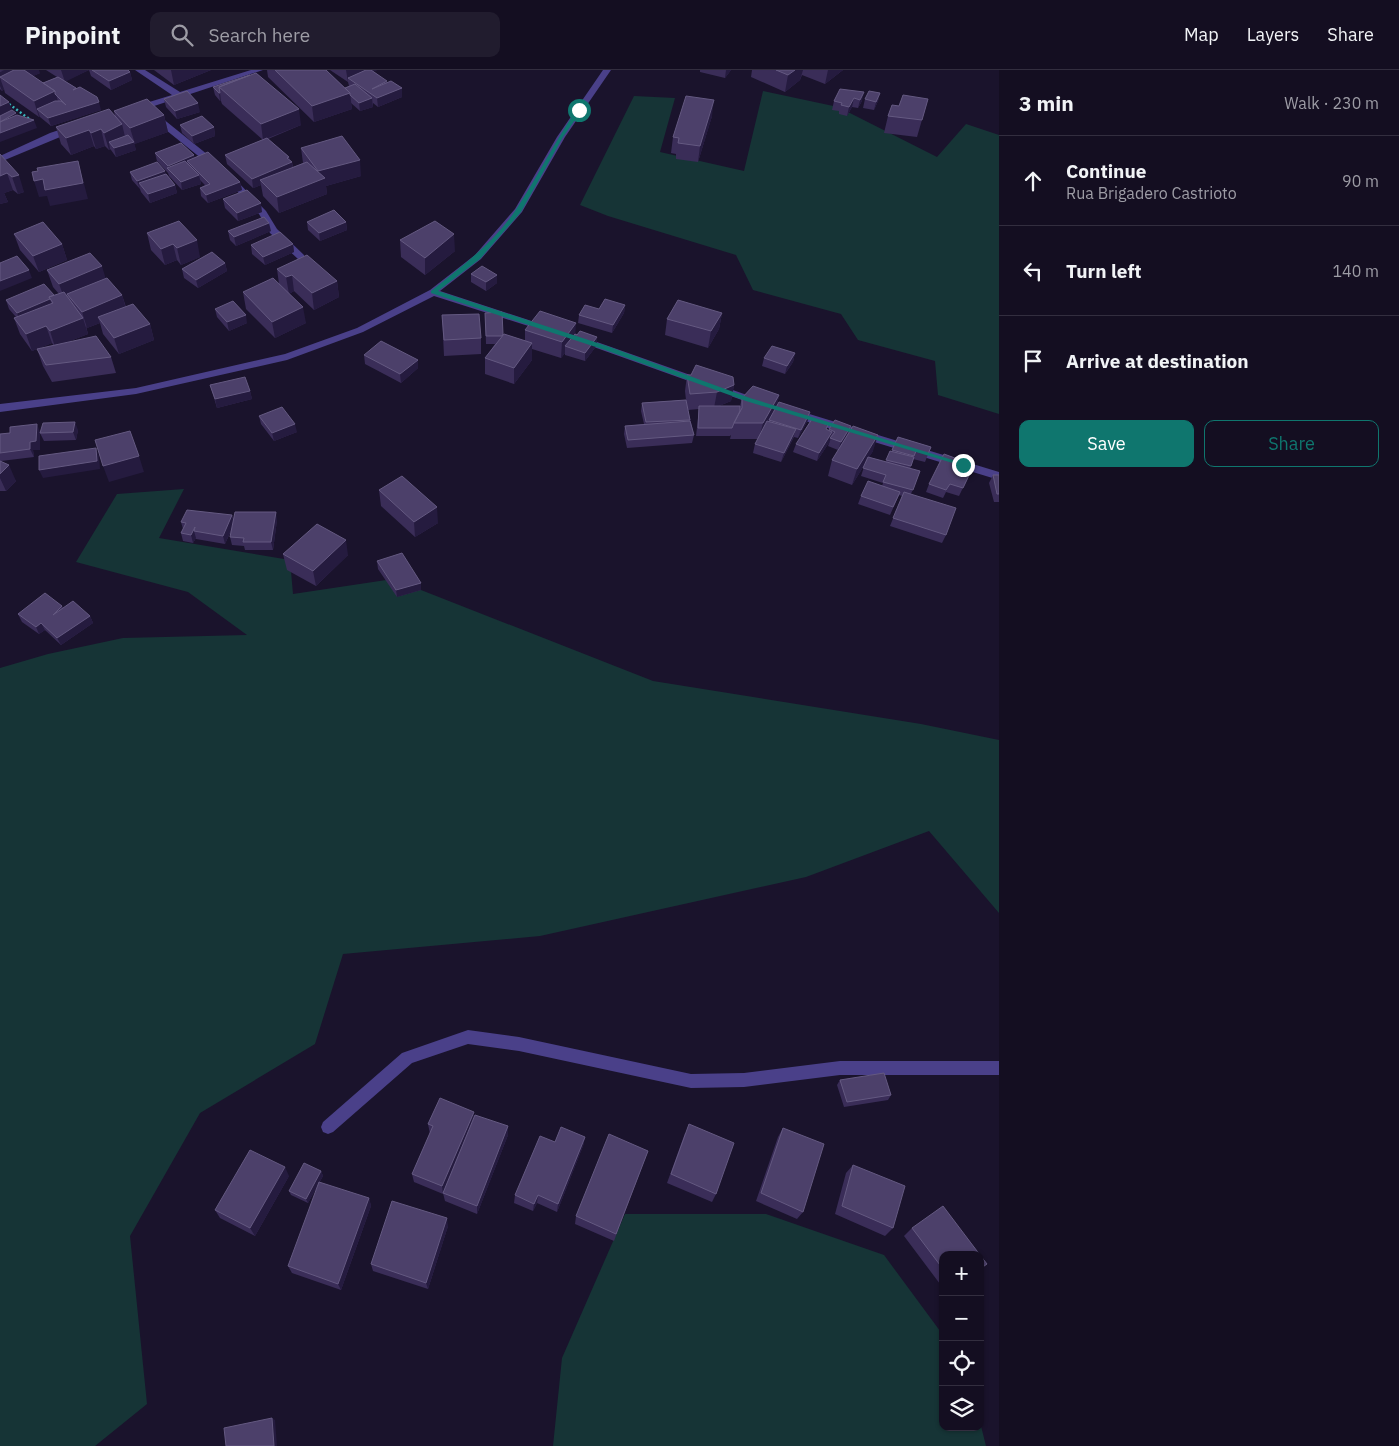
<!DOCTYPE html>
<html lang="en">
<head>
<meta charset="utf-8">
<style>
  :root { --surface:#140e21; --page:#211c2e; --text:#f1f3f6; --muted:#9d9ca5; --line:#332e3f; --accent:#0f766e }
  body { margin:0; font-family:"IBM Plex Sans",sans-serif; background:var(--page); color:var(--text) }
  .controls { position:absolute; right:15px; bottom:15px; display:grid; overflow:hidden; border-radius:10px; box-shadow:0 1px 4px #0004 }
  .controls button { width:45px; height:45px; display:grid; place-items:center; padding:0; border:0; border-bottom:1px solid var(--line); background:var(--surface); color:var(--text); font:25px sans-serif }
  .stop { position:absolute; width:15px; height:15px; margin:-11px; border:4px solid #0f766e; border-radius:50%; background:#fff }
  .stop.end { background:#0f766e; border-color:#fff; box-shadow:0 1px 5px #0008 }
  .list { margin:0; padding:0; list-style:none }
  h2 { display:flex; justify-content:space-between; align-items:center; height:65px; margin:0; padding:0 20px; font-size:21px }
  h2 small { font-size:16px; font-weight:400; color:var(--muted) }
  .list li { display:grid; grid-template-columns:32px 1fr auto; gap:15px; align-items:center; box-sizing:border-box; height:90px; padding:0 20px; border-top:1px solid var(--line) }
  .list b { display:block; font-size:19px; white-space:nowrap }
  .list p { margin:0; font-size:16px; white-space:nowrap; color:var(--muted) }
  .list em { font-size:16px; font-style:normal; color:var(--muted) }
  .actions { display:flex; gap:10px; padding:15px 20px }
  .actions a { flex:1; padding:11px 0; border:1px solid var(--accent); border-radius:10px; text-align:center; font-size:18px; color:var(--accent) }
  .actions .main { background:var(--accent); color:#fff }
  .icon { flex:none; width:28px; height:28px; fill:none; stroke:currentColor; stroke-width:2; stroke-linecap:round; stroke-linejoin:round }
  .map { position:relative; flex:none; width:999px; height:1376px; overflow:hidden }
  header { display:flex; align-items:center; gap:30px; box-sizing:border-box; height:70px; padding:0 25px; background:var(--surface); border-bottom:1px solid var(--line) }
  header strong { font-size:24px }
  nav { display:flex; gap:28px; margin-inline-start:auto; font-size:18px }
  .search { width:350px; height:45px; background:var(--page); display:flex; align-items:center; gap:12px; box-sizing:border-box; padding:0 18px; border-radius:10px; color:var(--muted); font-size:19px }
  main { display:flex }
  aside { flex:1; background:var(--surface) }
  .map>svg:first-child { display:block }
  .green { fill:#163436 }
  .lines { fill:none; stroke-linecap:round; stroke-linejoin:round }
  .path { stroke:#37b5ba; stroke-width:2.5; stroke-dasharray:2 2.5; stroke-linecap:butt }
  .minor { fill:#4a4089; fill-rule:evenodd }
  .wall { fill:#3a2d58 }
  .shaded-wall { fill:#251b3f }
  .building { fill:#4c406a; stroke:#645981 }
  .route { fill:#0f766e }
</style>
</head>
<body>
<header>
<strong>Pinpoint</strong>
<div class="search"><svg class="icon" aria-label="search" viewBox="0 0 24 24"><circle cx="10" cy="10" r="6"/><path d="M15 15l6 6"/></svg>Search here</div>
<nav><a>Map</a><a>Layers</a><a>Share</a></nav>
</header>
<main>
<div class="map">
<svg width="999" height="1376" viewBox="0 0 999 1376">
  <rect width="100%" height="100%" fill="#1a132c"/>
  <path class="green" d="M763,21L838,37L937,87L966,54L999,65V344L938,325L935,291L858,270L841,244L753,220L736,185L608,146L580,135L634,26L675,28L660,82L744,101Z
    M184,419L159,468L290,490L293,524L393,509L653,611L921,654L999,670V843L929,761L806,807L540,866L343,884L315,974L200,1043L130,1166L147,1334L95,1376H0V598L48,584L123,568L247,565L188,522L76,492L117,424Z
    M625,1144H766L884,1185L943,1265V1357H980V1352L986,1376H553L562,1288Z"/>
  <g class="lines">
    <path class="path" d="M9,34L32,51"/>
    <path class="minor" d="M135,0H145L180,22L251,0H263L136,42L132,39L133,37L172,25Z
      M603,0H611L565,67L522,142L481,189L440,221L550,257V261H544L434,226L363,262L287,290L136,324L0,342V334L136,318L285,284L357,258L430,220L475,185L515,139L557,67Z
      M151,44H157L218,93V97H212L151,48Z
      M74,55L77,56V60L0,92V86L50,63Z
      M226,106H232L266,141L277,159L304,185V189H298L270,163L259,144L226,110Z
      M580,266L761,330L762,332L757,336L753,334L577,271L575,269Z
      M793,339L999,402V410L789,346L788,343Z
      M468,960L519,967L691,1004L744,1003L840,991H999V1005H840L744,1017L691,1018L519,981L468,974L412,993L333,1062L328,1064L323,1062L321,1057L323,1052L402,983Z"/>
  </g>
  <path class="wall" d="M0,0L40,3L33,6L43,13L57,7L46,0H89L65,11L76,18L101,40L51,56L40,47H39L5,23L4,19L2,21L0,19Z
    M89,0H128L130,2L132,10L111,20L91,6Z
    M154,0H211L174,15Z
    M267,0H326L345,18L349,16L348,12L330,0H377L373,1L387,12L402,18V27L378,37L373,33V37L360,41L351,33L352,39L314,52L268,7Z
    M700,0H731L725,8L700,2Z
    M752,0H843L825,14L802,5L800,10L785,22L751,7Z
    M250,5L301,55L268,69L289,87L290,90L292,92L293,97L303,93L301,78L361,106L326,116L327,124L279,143L263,126L261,115L253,118L227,94L225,85L263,70L222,34L221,31H220L215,25L213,17Z
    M840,19L862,31L858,38L852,37L847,46L839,44V41L832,40L834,31Z
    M880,23L878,31L874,40L863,38L865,29Z
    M164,29L200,42L177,49L166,37Z
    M928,29L917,67L884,63L888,46L899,36Z
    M114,41L164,45L168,62L134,74L136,80L116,87L111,80L110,79L109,80L105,76L96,79L94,76L71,85L61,74L56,57L115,46Z
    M712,46L698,92L676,89V84L671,83L673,67Z
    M180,55L214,57L215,66L194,74L182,63Z
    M155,83L195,88L240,112L242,120L208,133L201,126L200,118L205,115L200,110L201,114L182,120L169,106L168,103L157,91Z
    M0,84L24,122L18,124L13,120L4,123L8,132L0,134Z
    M130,102L166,104L175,115L177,123L150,133L141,122L140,119L132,110Z
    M223,129L262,142L238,151L225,138Z
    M179,151L200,187L181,195L177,190L165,195L151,180L147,163Z
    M307,152H346L347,160L320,171L308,160Z
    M228,161H271L236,176L230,170Z
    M14,164L62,174L67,190L39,202L20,180Z
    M400,170L455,181L425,205L401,187Z
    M293,174L294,182L265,195L252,184L251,175Z
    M225,193L227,201L198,218L184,208L182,199Z
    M277,199L337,211L339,227L314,240L294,221L289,224L306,253L275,268L246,239L243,222L279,214Z
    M47,200L106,208L122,225L126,237L150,254L154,270L119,284L103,264L100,253L87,258L86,256L88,264L65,273L111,287L116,303L52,312L43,296L37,279L54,276L52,273L32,281L20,264L14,248L16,247L9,239L6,230L54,225L59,224L53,217Z
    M471,204L497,205V213L486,221L471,212Z
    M625,235L624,243L612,263L578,253L579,245L599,239Z
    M215,239L247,253L229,261L217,247Z
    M485,243L503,264L525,271V260L576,264L597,275L585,291L565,285V283L561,288L532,279V290L514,314L485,304V288L495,274H486Z
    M722,243L719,259L708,278L665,265L667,249Z
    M442,245L481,268V284L444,286Z
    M795,283L793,292L785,304L762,296L764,288Z
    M364,285L418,298L401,313L365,294Z
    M687,305L734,315L731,331L719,336H740L742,328L779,325L777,335L808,350L798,368L794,367L781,392L753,383L755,374L758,369H730L731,365L730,366H696L699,339L688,340L694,365L692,373L627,378L624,364L625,356L644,354L641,341L642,333L686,330L685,321Z
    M210,315L250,321L252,329L217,338Z
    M259,346L297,362L274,371L261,354Z
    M851,356L849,362L873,381L869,387L886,392L890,381H892L898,367L931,377L925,392L913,389L910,399L920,401L911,424L946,465L942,473L890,456L902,426L899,425L890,445L858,434L861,426L882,416L883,413L861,406L865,394L852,415L828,406L832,390L838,380L828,376L830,371L817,391L793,382L796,374L827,360L828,361L829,359Z
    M78,360L76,370L44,371L40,363Z
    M40,362V380H33L34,387L1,391L16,411L6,421H0V364Z
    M974,395L959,426L946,422L943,428L926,422L929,414Z
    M993,405H999V432H994L989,413Z
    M379,420L438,453L415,467L381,436Z
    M232,445L234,450H277L273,480H245L244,476L232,475L230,467L231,461L225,474L196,469V468L193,473L183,471L181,463L183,459L181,452Z
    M283,484L348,485L316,516L287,500Z
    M377,491L421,513V520L397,527L378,499Z
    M62,536L63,538L90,546L93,553L61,575L45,560L39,564L22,552L18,544Z
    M840,1010L891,1025L888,1030L844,1037L837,1015Z
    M474,1048L508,1056V1065L477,1144L445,1131L443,1123L449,1109L443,1124L414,1112L412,1104L430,1064L428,1054Z
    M783,1058L803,1142L797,1149L756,1131L778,1067Z
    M685,1063L716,1124L712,1132L667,1113Z
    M585,1067L583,1076L557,1142L537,1133L533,1141L514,1133L515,1125L555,1072Z
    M648,1081L614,1171L575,1154L576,1146Z
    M853,1095L893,1158L885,1166L835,1144L846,1103Z
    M321,1101L323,1106L308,1133L291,1125L289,1121Z
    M289,1106L255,1166L220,1148L215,1140Z
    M369,1128L371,1136L341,1220L292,1203L288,1196Z
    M448,1156L428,1219L373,1201L371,1194Z
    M912,1158L943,1185V1218L904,1166Z"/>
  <path class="shaded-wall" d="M5,0H39L40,3L13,16L0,7V2Z
    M61,0H89L65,12Z
    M171,0H211L174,15Z
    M346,0H377L352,11L348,8V12Z
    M726,0H731L725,8Z
    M795,0H803L800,10L785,22L788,5Z
    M828,0H843L825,14Z
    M130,2L132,10L111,20L109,11Z
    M0,8L4,19L2,21L0,16Z
    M402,18V27L378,37L377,28Z
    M55,21L60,38L37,39L40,47H39L34,31Z
    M864,22L862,31L858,38L860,30Z
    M219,23H220L221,31H220Z
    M350,23L352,39L314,52L312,36Z
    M880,23L878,31L874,40L876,32Z
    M372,28L373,37L360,41L359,33Z
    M854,28L852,37L847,46L849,37Z
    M714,30L712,46L698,92L700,76Z
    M9,32L14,45L16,43L19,52L0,62V36Z
    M99,32L101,40L51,56L48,48Z
    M198,33L200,42L177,49L175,41Z
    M299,39L301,55L263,70L261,54Z
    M164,45L168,62L135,74L130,58Z
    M34,50L37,58L0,72V63Z
    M122,54L126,71L109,72L110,79L109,80L104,63Z
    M214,57L215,66L194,74L192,66Z
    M101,59L105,76L96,79L91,63Z
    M89,60L94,76L71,85L66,68Z
    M134,72L136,80L116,87L114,78Z
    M194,85L196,94L187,91L188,97L169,99L168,96Z
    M289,87L290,93L292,92L293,101L260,110L261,115L253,118L252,109Z
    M360,90L361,106L326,116L327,124L279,143L277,127L318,101Z
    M78,91L88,129L50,136L47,126L39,127L34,111Z
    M165,101L167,110L139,113L140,119L137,111Z
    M7,103L13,120L4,123L8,132L0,134V106Z
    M19,105L24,122L18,124L12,107Z
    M199,105L201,114L182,120L181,112Z
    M240,112L242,120L208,133L206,125Z
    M175,115L177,123L150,133L148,124Z
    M261,133L262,142L238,151L237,143Z
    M346,152L347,160L320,171L319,163Z
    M269,153L271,161L236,176L234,167Z
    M454,164L455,181L425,205V188Z
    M197,170L200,187L181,195L177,178Z
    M62,174L67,190L39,202L33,186Z
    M173,174L177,190L165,195L161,179Z
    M293,174L294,182L265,195L263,187Z
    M225,193L227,201L198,218L196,210Z
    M102,196L107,213L67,224L68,229L65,230L59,214Z
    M29,200L32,208L0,221V211Z
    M292,205L294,221L289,224L286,207Z
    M497,205V213L486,221V212Z
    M337,211L339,227L314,240L312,223Z
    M122,225L127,242L98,247L100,253L87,258L82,242Z
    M50,229L53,238L20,252L17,243Z
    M625,235L624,243L612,263L613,255Z
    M303,237L306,253L275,268L272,252Z
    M722,243L719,259L708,278L711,261Z
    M246,245L247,253L229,261L227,252Z
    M83,248L88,264L55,277L50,261Z
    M576,253L575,269L565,276V283L561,288L562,272Z
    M150,254L154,270L119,284L114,268Z
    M46,256L52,273L32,281L26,264Z
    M597,267V275L585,291V283Z
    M532,273V290L514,314V298Z
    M795,283L793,292L785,304L787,296Z
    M418,290V298L401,313L400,304Z
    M734,315L731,331L714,338L717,322Z
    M250,321L252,329L217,338L215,329Z
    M779,325L776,341L769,350V353L759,369L763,353Z
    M810,342L808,350L798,368L801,360Z
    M75,352L78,360L76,370L73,362Z
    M37,354L40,362V380H33L34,387L30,379V372Z
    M295,354L297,362L274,371L272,363Z
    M851,356L848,364L838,380L841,372Z
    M796,359L793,368L781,392L784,383Z
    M832,362L830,371L817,391L819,383Z
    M878,365L873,381L852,415L857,399Z
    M96,378L99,386L100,399L43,408L39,400Z
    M139,386L144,402L109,412L103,396Z
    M9,395L16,411L6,421L0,408V404Z
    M437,437L438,453L415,467L414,452Z
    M276,442L277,450L273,480L271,472Z
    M232,445L234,453L225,474L223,466Z
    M195,457L194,461L196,468L193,473L191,465Z
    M346,470L348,485L316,516L313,501Z
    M421,513V520L397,527L396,520Z
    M90,546L93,553L61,575L57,568Z
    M41,553L45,560L39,564L36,557Z
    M474,1042V1051L443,1124L442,1116Z
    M508,1056V1065L477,1144V1136Z
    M585,1067L583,1076L557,1142L558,1134Z
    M285,1097L289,1106L255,1166L250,1158Z
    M321,1101L323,1106L308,1133L306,1129Z
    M538,1125L537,1133L533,1141L534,1134Z
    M369,1128L371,1136L341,1220L338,1214Z
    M447,1148L448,1156L428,1219L426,1213Z
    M272,1348L275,1350L277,1376H274Z"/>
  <path class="building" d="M14,0H24L55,21L34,31L0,7Z
    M92,0H128L130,2L109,11Z
    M275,0H326L350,23L312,36Z
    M366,0H371L387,11L372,19L391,11L402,18L377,28L348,8Z
    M776,0H795L788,5Z
    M256,3L299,39L261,54L219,17Z
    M250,5L219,17L220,23H219L213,17Z
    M58,7L76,18L73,20L80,17L97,27L99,32L48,48L37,39L55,31H61L66,35L55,24V21L43,13Z
    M355,14L372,28L359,33L350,25V23L345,18Z
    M840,19L864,22L860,30L854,28L849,37L841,35L842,33L834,31Z
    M187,21L198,33L175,41L164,29Z
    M869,21L880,23L876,32L865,29Z
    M0,25L9,32L0,36Z
    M903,25L928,29L922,50L888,46L892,35L899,36Z
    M686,26L714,30L700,76L678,73L679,68L673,67Z
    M147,29L164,45L130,58L114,41Z
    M109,39L122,54L104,63L101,59L91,63L89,60L66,68L56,57Z
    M12,40L16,43L0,52V46Z
    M17,45L34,50L0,63V52Z
    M202,46L214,57L192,66L180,55Z
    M128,65L134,72L114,78L109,72Z
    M342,66L360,90L318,101L301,78Z
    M267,68L289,87L287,88L292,92L252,109L225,85Z
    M181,73L194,85L168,96L155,83Z
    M208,82L240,112L206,125L200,118L210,114L187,91Z
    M0,84L19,105L12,107L7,103L0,106Z
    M78,91L83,113L45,120L43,109L34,111L32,102L38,101L37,98Z
    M185,91L199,105L181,112L167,98Z
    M157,92L165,101L137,111L130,102Z
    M307,92L325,108L277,127L260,110Z
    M166,104L175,115L148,124L139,113Z
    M247,120L261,133L237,143L223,129Z
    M334,140L346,152L319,163L307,152Z
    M264,147L269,153L234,167L228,161Z
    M179,151L197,170L177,178L173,174L161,179L147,163Z
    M435,151L454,164L425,188L400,170Z
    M43,152L62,174L33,186L14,164Z
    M280,162L293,174L263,187L251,175Z
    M212,182L225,193L196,210L182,199Z
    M90,183L102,196L59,214L47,200Z
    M307,185L337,211L312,223L292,205L286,207L277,199Z
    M17,186L29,200L0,211V193Z
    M482,196L497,205L486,212L471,204Z
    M107,208L122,225L82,242L67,224Z
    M273,208L303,237L272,252L243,222Z
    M44,214L54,225L49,227L50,229L17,243L6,230Z
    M64,222L83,248L50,261L46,256L26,264L14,248L53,233L49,227Z
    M605,229L625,235L613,255L579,245L585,235L599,239Z
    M678,230L722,243L711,261L667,249Z
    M233,231L246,245L227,252L215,239Z
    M133,234L150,254L114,268L98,247Z
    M540,241L576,253L562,272L525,260Z
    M502,242L503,264L502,266H486L485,243Z
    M479,244L481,268L444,270L442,245Z
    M580,261L597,267L585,283L565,276L575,264L577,265Z
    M504,264L532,273L514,298L485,288Z
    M96,266L111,287L46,295L37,279Z
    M381,271L418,290L400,304L364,285Z
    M772,276L795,283L787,296L764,288Z
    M696,295L733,307L734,315L717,322L690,324L687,305H691Z
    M245,307L250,321L215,329L210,315Z
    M753,316L779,325L763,353H734L742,338V328Z
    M686,330L690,350L646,352L642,333Z
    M779,332L810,342L801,360L769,350Z
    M699,336H740V341L734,353L732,358H698Z
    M282,337L295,354L272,363L259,346Z
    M812,349L828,355L826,359L832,362L819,383L796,374Z
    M835,350L851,356L841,372L830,368L835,362L829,359Z
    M690,351L694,365L628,370L625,356Z
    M767,351L796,359L784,383L755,374Z
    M75,352L73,362L40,363L43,353Z
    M37,354L36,371L30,372V379L0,383V364L10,363V357Z
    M853,356L878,365L857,399L832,390Z
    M130,361L139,386L103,396L95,370Z
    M898,367L931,377L928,384L916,381L914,386L892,380Z
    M96,378L97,391L39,400V386Z
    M890,381L914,387L911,396L886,390Z
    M944,384L974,395L963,418L950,414L946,420L929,414Z
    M868,387L920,401L913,420L883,412L886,405L863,398Z
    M0,391L9,395L0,404Z
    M993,405H999V424H997Z
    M402,406L437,437L414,452L379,420Z
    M868,411L900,422L893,437L861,426Z
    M904,422L956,438L946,465L893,448Z
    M187,440L232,445L223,466L194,461L195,457L191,465L181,463L186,453L181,452Z
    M235,442H276L271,472H243L244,468L230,467Z
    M317,454L346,470L313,501L283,484Z
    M402,483L421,513L396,520L377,491Z
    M45,523L62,536L53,545L73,531L90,546L57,568L41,553L36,557L18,544Z
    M884,1003L891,1025L847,1032L840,1010Z
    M440,1028L474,1042L442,1116L412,1104L433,1056L428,1054Z
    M475,1045L508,1056L477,1136L443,1123Z
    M689,1054L734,1073L716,1124L671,1104Z
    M561,1057L585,1067L558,1134L538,1125L534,1134L515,1125L540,1066L555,1072Z
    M783,1058L824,1074L803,1142L761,1123Z
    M609,1064L648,1081L616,1164L576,1146Z
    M250,1080L285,1097L250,1158L215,1140Z
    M304,1093L321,1101L306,1129L289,1121Z
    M853,1095L905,1116L893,1158L842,1136Z
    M319,1112L369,1128L338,1214L288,1196Z
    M392,1131L447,1148L426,1213L371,1194Z
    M943,1136L980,1185H943V1199L912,1158Z
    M980,1185L987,1194L980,1199Z
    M272,1348L274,1376H226L224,1358Z"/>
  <path class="route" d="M577,39L582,40L563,67L521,142L480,189L438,221L610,277L750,328L966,394V397L746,331L605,280L431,223V221C462,196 495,172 517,138C538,106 555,71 577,39Z"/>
</svg>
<div class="controls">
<button>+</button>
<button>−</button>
<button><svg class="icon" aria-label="locate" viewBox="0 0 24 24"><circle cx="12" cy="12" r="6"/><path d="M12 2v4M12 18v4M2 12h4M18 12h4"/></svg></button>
<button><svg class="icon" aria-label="layers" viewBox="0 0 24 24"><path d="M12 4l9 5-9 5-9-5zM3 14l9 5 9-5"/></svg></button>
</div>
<div class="stop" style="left:579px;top:40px"></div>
<div class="stop end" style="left:963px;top:395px"></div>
</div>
<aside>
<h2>3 min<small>Walk · 230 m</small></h2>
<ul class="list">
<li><svg class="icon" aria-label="ahead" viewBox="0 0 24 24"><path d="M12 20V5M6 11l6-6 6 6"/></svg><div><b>Continue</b><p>Rua Brigadero Castrioto</p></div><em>90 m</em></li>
<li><svg class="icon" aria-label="left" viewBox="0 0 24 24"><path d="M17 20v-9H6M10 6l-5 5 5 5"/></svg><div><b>Turn left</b></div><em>140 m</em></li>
<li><svg class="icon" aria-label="arrive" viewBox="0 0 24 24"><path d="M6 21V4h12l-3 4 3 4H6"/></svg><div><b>Arrive at destination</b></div></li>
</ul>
<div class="actions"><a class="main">Save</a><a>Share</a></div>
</aside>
</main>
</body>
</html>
